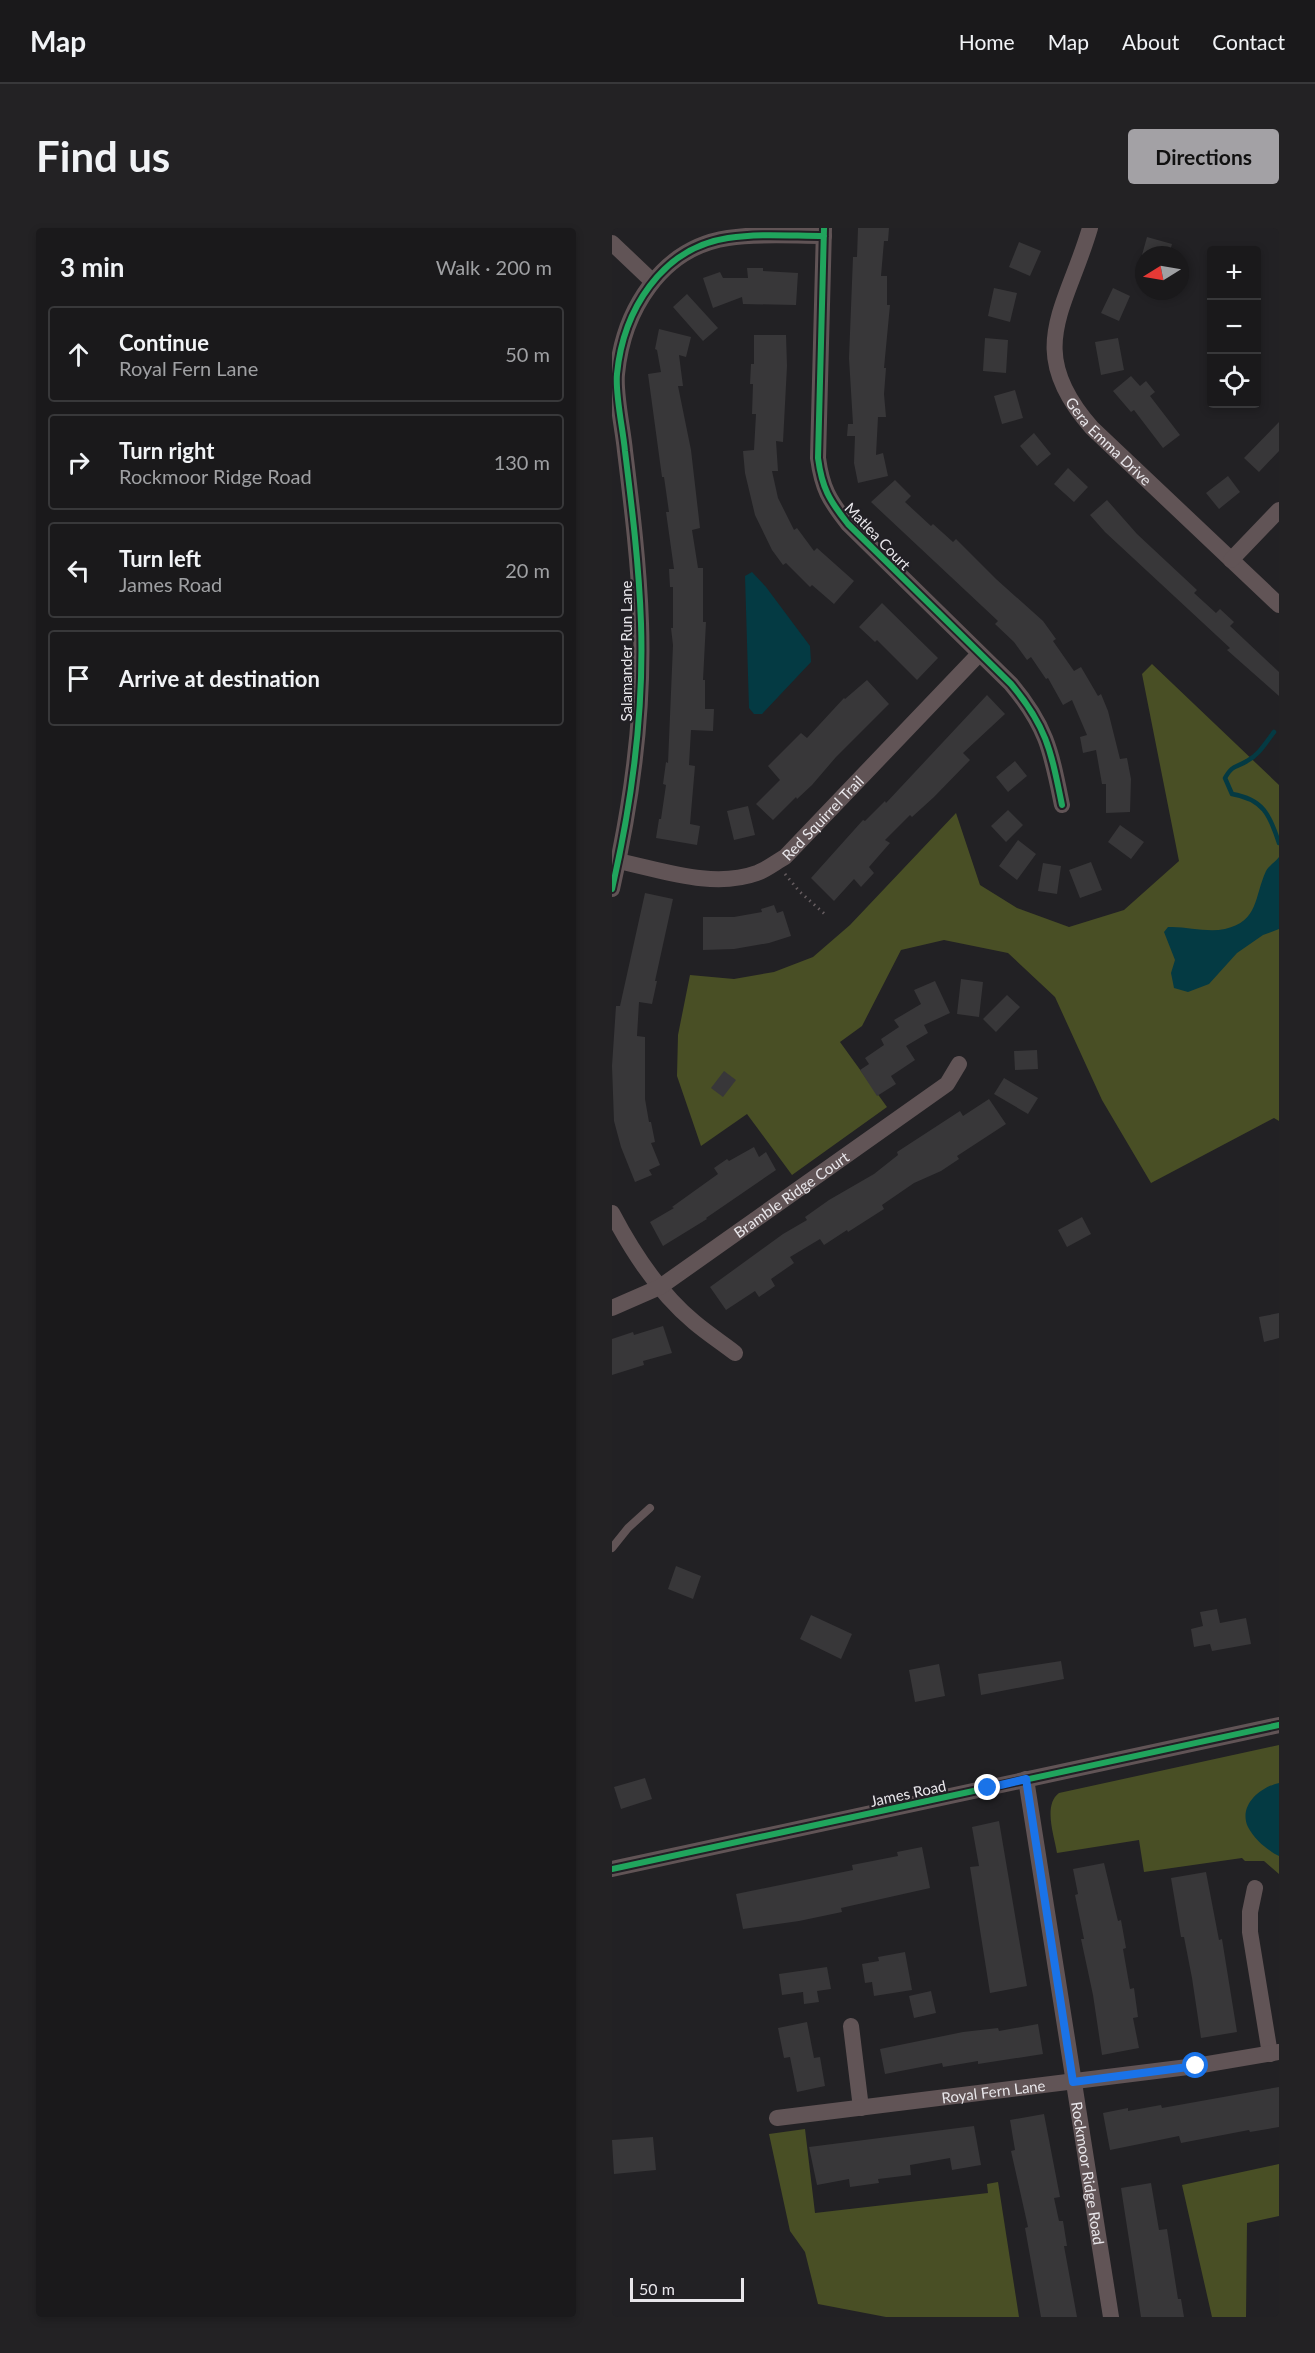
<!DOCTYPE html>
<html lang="en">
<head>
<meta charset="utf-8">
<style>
  :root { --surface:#1a191b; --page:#232224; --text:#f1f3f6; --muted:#9fa0a3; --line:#38383a; --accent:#a3a1a5 }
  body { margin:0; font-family:Lato,sans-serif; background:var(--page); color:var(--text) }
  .controls { position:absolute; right:18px; top:18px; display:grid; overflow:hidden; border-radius:6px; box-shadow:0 3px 9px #0003 }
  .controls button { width:54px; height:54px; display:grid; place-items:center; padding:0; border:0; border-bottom:2px solid var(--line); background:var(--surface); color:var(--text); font:30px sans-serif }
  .compass { position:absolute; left:523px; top:18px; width:54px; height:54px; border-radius:50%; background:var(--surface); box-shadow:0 3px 9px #0003; rotate:259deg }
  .scale { position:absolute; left:18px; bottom:15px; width:114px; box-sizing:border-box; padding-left:6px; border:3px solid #e8e6ea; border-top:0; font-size:16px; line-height:21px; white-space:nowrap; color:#e8e6ea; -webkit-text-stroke:4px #222025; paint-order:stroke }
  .stop { position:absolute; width:18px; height:18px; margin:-14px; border:4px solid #1a73e8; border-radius:50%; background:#fff }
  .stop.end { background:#1a73e8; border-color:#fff; box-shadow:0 2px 6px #0008 }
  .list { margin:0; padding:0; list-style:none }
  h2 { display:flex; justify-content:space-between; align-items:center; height:78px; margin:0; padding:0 24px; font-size:26px }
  h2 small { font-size:20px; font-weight:400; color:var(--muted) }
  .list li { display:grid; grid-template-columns:39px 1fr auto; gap:18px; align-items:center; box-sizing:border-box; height:96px; margin:0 12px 12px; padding:0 12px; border:2px solid var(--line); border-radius:6px }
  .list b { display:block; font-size:22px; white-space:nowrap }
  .list p { margin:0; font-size:20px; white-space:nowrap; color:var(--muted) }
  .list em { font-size:20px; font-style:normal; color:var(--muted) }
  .icon { flex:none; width:33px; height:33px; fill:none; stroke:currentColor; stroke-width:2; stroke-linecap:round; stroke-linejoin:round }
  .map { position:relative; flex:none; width:667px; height:2089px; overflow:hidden; border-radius:6px }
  header { display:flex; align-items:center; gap:36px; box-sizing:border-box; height:84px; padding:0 30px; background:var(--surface); border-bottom:2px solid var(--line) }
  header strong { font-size:28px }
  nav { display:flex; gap:33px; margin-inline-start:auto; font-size:21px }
  .intro { display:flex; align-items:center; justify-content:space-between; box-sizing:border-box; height:144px; padding:0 36px }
  h1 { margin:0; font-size:42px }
  .button { padding:15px 27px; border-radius:6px; background:var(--accent); color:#111; font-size:21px; font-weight:700 }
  main { display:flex; gap:36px; padding:0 36px }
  aside { flex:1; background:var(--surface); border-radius:6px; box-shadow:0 3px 9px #0003 }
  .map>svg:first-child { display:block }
  .forest { fill:#494f25 }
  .water { fill:#043a43 }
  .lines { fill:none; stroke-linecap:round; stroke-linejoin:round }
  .stream { stroke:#043a43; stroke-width:4.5 }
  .building { fill:#383739 }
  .path { stroke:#665d60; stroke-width:3; stroke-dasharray:1.5 4.5; stroke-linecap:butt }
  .lane { stroke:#615456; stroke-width:8 }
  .street { stroke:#615456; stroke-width:16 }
  .cycleway-casing { stroke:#222025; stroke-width:10 }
  .cycleway { stroke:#20a55d; stroke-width:6 }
  .route { stroke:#1a73e8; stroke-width:8 }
  .labels { text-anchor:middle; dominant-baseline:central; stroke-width:4.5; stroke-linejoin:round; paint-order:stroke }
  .street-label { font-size:15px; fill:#e8e6ea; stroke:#222025 }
</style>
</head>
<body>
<header>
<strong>Map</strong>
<nav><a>Home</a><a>Map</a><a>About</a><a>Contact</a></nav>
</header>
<div class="intro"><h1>Find us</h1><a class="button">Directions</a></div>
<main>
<aside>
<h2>3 min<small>Walk · 200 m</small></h2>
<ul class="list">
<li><svg class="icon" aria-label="ahead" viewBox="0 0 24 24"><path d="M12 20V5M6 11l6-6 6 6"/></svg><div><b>Continue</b><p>Royal Fern Lane</p></div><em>50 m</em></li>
<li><svg class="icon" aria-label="right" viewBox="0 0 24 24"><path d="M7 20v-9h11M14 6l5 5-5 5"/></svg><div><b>Turn right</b><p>Rockmoor Ridge Road</p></div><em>130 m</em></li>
<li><svg class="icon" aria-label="left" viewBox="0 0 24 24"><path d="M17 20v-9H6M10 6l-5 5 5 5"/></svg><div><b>Turn left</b><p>James Road</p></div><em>20 m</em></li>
<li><svg class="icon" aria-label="arrive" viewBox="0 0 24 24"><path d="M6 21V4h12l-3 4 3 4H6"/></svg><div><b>Arrive at destination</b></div></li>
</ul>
</aside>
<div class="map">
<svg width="667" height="2089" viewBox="0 0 667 2089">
  <rect width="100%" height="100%" fill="#222124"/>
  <path class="forest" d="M540,436L667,557V893L662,890L539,955L490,872L443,769L396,725L332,712L289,722L250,798L228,814L275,879L180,947L135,886L89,918L65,848L66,807L78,747L122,751L162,744L201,729L238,697L344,585L368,657L405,680L457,699L512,682L567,633L530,446Z
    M667,1517V1646L652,1633H633L630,1630L532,1644L527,1612L445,1625C442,1607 431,1577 447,1565Z
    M193,1901L203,1985L376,1965L375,1956L386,1954L407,2089H274L206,2076L193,2024L178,2003L157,1906Z
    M667,1936V1988L635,1995L634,2089H600L570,1957Z"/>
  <path class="water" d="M140,344L154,359L198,418L199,434L150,486H142L137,480L133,348Z
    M667,629V701L651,707L625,725L597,756L576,764L562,760L559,745L563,732L552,704L556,699C575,698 594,705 613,701C647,693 642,669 654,643C657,638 663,634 667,629Z
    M667,1555V1628C655,1622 642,1611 636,1599C626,1578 648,1559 667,1555Z"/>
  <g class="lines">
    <path class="stream" d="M662,504C654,514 647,527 635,533C624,540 621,536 613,550L620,566C651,571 658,587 667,615"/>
  </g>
  <path class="building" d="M246,0H277L276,13H272L269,48H275V77H278L272,140H274L272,166L274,189H266L264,227L271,225L276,248L246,255L242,235L243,208H235L236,196H241L237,130L241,29H245Z
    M535,9L560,16L557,27H530Z
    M407,14L429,23L418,48L397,39Z
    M135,40H151V43L186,45L184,77L131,76L130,69L101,80L91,50L108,44L111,50H136Z
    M382,60L405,65L398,94L376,88Z
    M501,60L518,68L507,93L489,85Z
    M75,66L106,100L91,113L61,79Z
    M47,101L79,109L74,129L67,127L71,158H66L79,222L88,300L80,302L86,340H91V394H94L91,452H93V481H102L101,503L79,502L77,537L83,538L78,596L88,598L85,617L44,610L47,591H49L54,557L51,556L54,534L56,535L61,417L59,400H61V359H58L57,341H62L54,284H57L52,249H50L36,146L49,144L45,122L43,121Z
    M142,107H174L175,138L171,214L164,213L166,243H160L166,270L182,302L185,300L202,323L205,320L242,353L222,376L200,357L198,359L174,335L171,337L160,322L143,287L133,245L131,223L142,222L144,186H140L141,156H138L139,136H142Z
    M373,110L396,112L394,145L371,143Z
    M506,110L512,142L489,147L483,114Z
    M519,148L528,158L534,153L543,164L538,168L568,207L551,220L522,182L519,184L501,163Z
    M403,162L411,190L390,196L382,168Z
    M667,194V223L647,244L632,230Z
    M422,205L439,226L425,238L408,218Z
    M456,240L476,259L462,274L442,256Z
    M616,248L628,264L607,281L594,265Z
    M283,252L299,268L293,274L319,298L321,296L341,314L344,311L384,351L431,393L444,411L441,413L462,443L469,439L486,468L489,466L496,483L508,531L515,530L519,551L518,584L494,585V556H490L484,522L471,525L468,509L475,507L460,472L451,477L436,450L434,451L419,429L415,432L402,414L383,396L386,393L259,274Z
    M495,272L525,306L585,362L582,365L604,385L608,381L622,394L618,398L667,444V468L615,422L618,420L493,304L478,287Z
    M270,375L326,430L305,452L265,412L263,414L247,399Z
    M255,452L277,476L224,529L200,557L185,571L184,569L161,592L144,576L168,552L156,538L189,505L195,510L232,470L233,471Z
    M375,467L393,486L351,525L358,532L322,569L300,589L298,587L273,612L278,615L257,639L262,645L249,659L242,651L222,673L199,650L251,592L253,593L273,573L274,575Z
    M403,533L415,548L396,564L384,549Z
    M136,578L143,607L122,612L115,583Z
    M396,582L411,597L394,614L379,598Z
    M508,597L532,614L519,631L496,614Z
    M406,612L424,626L405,652L387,638Z
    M479,634L490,662L468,670L457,642Z
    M431,635L449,638L445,666L426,663Z
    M33,665L61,671L43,753H45L40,776L27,774L25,808L33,809V871L37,894H39L43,914L39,915L48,937L37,942L40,947L23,954L9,919L2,893L0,838L4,778H8Z
    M162,677L165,685L171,683L179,708L157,715L122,721L91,722V689H122L150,684L149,681Z
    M349,751L371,754L367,789L345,786Z
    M323,753L338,785L312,797L316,805L294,818L303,832L279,848L284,856L265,868L248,842L257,836L253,830L272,817L269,811L287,799L282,792L309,776L302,762Z
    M395,767L408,779L384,804L371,791Z
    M425,822L426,841L403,842L402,823Z
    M112,843L124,852L111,869L99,860Z
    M392,850L426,870L416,886L382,866Z
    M377,871L394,896L345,928L347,931L329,943L302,955L270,977L272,981L236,1004L235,1002L212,1017L208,1011L178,1029L182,1035L159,1051L163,1058L147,1069L143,1063L114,1082L98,1059L171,1006L195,992L193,989L217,972L262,946L286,927L285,924L348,883L351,888Z
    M142,919L147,929L154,924L164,942L94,990L95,991L51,1018L38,994L62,980L60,979L106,946L102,940L115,931L117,933Z
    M470,989L479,1006L455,1019L446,1002Z
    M667,1085V1110L652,1114L647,1089Z
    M51,1098L60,1125L31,1133L32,1137L0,1147V1111L21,1104L22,1107Z
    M64,1338L89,1348L81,1371L56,1361Z
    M605,1381L608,1395L634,1390L639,1416L600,1423L598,1416L582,1419L579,1401L591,1398L588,1384Z
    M199,1387L240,1406L229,1431L188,1411Z
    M449,1433L452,1451L369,1467L366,1446Z
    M327,1436L333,1468L303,1474L297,1442Z
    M33,1550L40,1571L9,1581L2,1559Z
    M387,1593L415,1758L378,1765L358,1639L367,1638L360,1599Z
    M310,1619L318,1660L229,1680L230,1684L187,1693L131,1701L124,1666L241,1642L240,1637L286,1628L285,1624Z
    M492,1635L506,1693L509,1692L514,1720L511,1721L518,1761L522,1760L526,1789L521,1790L527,1820L490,1827L481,1767L469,1711H472L463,1667L466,1666L461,1641Z
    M594,1644L607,1712L610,1711L614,1736L625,1804L589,1810L580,1750L572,1709H569L559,1650Z
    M293,1724L300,1762L262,1768L260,1754L253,1755L250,1736L267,1733L266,1729Z
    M215,1739L219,1761L205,1763L207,1774L192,1776L191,1764L170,1767L167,1746Z
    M319,1763L324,1785L302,1790L297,1768Z
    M195,1794L202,1830L208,1829L213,1858L185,1864L178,1829L172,1830L166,1800Z
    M426,1796L431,1826L366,1836V1833L331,1839L330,1835L273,1846L268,1821L351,1804L386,1800L387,1803Z
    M667,1859V1899L638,1904L637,1902L569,1915L567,1908L498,1922L491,1885L516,1880V1883L549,1877L550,1880Z
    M432,1886L448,1969L442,1970L447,1993H451L455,2018H452L465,2089H429L413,2000L416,1999L399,1923L403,1922L398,1892Z
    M362,1898L369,1937L340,1942L338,1930L298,1937L299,1947L266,1951L267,1955L238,1959L237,1951L205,1957L197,1919Z
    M41,1909L44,1942L2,1946L0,1912Z
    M539,1955L547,2002L555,2001L566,2071H569L572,2089H529L509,1960Z"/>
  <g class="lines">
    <path class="path" d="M173,646L187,663L215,688"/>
    <path class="lane" d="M0,1320L16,1300L38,1280"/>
    <g class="street">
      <path d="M212,0L206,230C210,260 217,272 236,296L399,456C435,499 439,523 450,577"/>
      <path id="s1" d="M478,0C454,82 411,122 480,200L667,377"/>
      <path d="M0,15L40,53"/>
      <path d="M619,332L667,282"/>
      <path id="s2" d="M6,633C50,642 101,661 145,645C154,642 164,634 173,629L367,426"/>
      <path d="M0,661C20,574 32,484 29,395C27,337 20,280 13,223C11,201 3,167 5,146C11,83 49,20 116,10C148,5 180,8 212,8"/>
      <path d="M0,985C21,1025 47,1065 82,1094C95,1105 110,1115 123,1125"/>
      <path id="s3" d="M0,1080L48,1059L335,856L347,836"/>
      <path id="s4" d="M414,1551L499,2089"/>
      <path d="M0,1641L667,1497"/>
      <path d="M643,1660L638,1684V1704L658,1826"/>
      <path d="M239,1798L249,1880"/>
      <path id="s5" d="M165,1890L584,1838L667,1824"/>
    </g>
    <defs>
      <path id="cycleway" d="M212,0L206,230C210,260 217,272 236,296L399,456C435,499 439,523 450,577
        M0,661C20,574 32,484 29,395C27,337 20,280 13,223C11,201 3,167 5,146C11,83 49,20 116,10C148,5 180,8 212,8
        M0,1641L667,1497"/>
    </defs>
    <use href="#cycleway" class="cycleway-casing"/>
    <use href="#cycleway" class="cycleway"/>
  </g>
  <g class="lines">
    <path class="route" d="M376,1560L414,1551L461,1854L584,1838"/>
  </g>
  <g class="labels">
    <g class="street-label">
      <text stroke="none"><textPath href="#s1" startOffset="237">Gera Emma Drive</textPath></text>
      <text transform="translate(266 308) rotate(46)">Matlea Court</text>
      <text transform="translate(14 423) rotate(-90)">Salamander Run Lane</text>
      <text stroke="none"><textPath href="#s2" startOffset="228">Red Squirrel Trail</textPath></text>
      <text stroke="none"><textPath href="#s3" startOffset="213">Bramble Ridge Court</textPath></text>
      <text transform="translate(296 1565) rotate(-12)">James Road</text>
      <text stroke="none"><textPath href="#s5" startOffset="218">Royal Fern Lane</textPath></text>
      <text stroke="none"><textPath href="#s4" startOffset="399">Rockmoor Ridge Road</textPath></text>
    </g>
  </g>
</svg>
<div class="controls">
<button>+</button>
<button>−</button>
<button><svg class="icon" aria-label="locate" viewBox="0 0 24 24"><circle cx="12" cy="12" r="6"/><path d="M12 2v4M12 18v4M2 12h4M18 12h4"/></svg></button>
</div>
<svg class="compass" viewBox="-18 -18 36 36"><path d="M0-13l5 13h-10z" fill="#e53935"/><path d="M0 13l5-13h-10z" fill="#9fa0a3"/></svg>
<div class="scale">50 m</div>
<div class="stop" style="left:584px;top:1838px"></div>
<div class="stop end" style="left:376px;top:1560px"></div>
</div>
</main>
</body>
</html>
